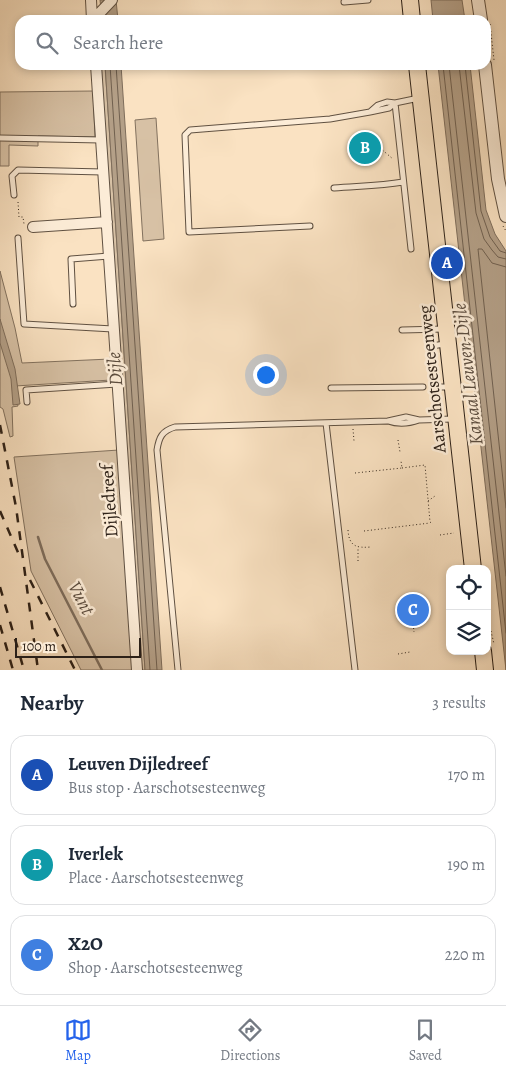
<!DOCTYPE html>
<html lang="en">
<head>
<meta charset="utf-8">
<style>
  :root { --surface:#fff; --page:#f2f2f3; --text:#1f2937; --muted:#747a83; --line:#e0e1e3; --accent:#2563eb }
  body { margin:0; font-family:Alegreya,serif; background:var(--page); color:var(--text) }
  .controls { position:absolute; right:15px; bottom:15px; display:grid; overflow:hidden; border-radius:10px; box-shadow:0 2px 8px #0003 }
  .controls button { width:45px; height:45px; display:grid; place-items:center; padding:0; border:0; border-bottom:1px solid var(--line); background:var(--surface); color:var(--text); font:25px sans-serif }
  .scale { position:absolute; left:15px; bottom:12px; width:126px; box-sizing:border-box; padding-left:5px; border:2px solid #2d2118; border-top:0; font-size:14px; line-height:18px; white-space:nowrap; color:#2d2118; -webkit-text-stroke:4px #fcecd7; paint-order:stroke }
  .you { position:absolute; left:265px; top:374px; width:18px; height:18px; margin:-12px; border:4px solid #fff; border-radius:50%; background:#1a73e8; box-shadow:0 0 0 8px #1a73e833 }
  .badge { display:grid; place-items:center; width:32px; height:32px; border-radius:50%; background:var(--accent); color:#fff; font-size:16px; font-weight:700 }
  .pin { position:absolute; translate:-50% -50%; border:2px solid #fff; box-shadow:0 1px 5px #0006 }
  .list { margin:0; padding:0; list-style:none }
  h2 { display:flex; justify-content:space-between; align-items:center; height:65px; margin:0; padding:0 20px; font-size:21px }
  h2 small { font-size:16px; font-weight:400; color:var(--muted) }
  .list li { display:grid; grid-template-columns:32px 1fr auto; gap:15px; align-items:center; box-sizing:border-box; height:80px; margin:0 10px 10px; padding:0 10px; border:1px solid var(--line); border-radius:15px }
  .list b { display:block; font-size:19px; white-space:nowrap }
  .list p { margin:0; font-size:16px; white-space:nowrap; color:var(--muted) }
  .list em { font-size:16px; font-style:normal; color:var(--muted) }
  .icon { flex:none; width:28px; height:28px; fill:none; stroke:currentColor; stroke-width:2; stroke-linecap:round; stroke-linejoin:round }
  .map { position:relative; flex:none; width:506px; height:670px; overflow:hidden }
  .search { position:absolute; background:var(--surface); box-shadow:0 2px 8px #0003; left:15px; right:15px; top:15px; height:55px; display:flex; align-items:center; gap:12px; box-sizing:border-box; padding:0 18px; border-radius:15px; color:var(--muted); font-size:19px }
  .sheet { height:335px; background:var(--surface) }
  nav { display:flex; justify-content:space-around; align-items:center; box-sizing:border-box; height:70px; border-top:1px solid var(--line); background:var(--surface); font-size:14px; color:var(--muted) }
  nav a { display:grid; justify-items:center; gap:2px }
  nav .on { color:var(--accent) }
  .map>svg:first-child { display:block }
  .green { fill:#d7c1a5; stroke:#82715e }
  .water { fill:#b4a088; stroke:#7e6d5b }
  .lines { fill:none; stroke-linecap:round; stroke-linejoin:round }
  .shore { stroke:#706050; stroke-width:1 }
  .stream { stroke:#7e6d5b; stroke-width:2.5 }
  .service-casing { stroke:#605142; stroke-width:7 }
  .minor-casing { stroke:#605142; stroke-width:12 }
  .tertiary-casing { stroke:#605142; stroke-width:14 }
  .primary-casing { stroke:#2d2118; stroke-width:18 }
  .path { stroke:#2d2118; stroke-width:1; stroke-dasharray:1 2.5; stroke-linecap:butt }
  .service { stroke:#fcecd7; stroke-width:5 }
  .minor { stroke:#fcecd7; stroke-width:10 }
  .tertiary { stroke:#fcecd7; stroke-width:12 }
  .primary { stroke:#fae2c2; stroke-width:16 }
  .rail { stroke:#2d2118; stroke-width:2.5; stroke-dasharray:9 9; stroke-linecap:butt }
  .labels { text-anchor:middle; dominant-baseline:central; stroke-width:5; stroke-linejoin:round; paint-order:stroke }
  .street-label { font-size:18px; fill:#2d2118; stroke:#fcecd7 }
  .water-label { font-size:19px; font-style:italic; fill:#5c4d3f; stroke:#fcecd7 }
</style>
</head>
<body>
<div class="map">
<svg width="506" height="670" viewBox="0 0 506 670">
  <rect width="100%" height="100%" fill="#fae2c2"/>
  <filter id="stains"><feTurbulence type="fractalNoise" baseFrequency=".004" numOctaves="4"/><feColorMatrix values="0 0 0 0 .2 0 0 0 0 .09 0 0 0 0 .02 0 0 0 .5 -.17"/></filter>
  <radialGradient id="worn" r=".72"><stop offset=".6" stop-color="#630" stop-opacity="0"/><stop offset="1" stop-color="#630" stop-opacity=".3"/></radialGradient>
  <path class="green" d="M99,65H105L145,670H139Z
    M93,91L95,137L38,136V146L9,145V166H0V92Z
    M156,118L164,239L143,241L135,120Z
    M0,271L15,328L22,363L110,359L111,380L15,386L18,406L12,407L13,436L10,437L3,409L0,407Z
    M119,450L133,670H81L31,571L14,457Z"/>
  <path class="water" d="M100,0H116L118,20H102Z
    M431,0H462L465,20H433Z
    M105,65H121L162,670H145Z
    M438,65H470L486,210L495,234L506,251V670Z
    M0,319L15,369L20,404L13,405L11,379L0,343Z"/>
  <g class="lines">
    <path class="shore" d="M110,65L150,670
      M116,65L157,670
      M443,65L506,633
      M449,65L506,576
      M459,65L476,213L484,239L492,250L498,257L506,259
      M465,65L481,211L490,237L500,251L506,253
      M506,267L492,263L482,249H478L506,508"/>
    <path class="stream" d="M38,537L45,559L102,670"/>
    <defs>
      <path id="service" d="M344,2L368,0
        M387,102L395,103L389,108L370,112L378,105Z
        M0,138L101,140
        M334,188C358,186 380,186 403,182
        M14,195L12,176L18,170L103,172
        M310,226L189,232L185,135L190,130L330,119L370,112
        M18,238L24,324L113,329
        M411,249L395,103L419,98
        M73,304L71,259L109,256
        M402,330L444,329
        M431,346L445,344
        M435,387H450
        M331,388L423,387
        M27,402L26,390L117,384
        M406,417L419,420C408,424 399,425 388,421Z
        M419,420L453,419
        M326,423L355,670
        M178,670L157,450C159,437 162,431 175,427L388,421"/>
      <path id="minor" d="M91,0L92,20
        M93,20L112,0
        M96,65L137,670
        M33,227L107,222"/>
      <path id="tertiary" d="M478,0L481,20
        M485,65L498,179L506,216"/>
      <path id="primary" d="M410,0L412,20
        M417,65L473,569
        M483,651L485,670"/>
    </defs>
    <use href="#service" class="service-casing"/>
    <use href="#minor" class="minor-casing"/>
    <use href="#tertiary" class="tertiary-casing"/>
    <use href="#primary" class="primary-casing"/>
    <path class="path" d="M490,24L494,60
      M380,148L393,159
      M18,202L19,217H23L24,224
      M503,226L506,231
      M434,352L438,380
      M353,429L354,441
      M398,440L400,452
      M402,468L425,465L430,522L433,524
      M355,473L402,468L401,461
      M428,501L435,496
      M348,530C349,547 357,548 371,547
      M364,531L430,523
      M440,535L454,533
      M358,561V549
      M412,614L414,632
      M487,614L494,644
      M398,654L410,652"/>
    <use href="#service" class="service"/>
    <use href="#minor" class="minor"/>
    <use href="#tertiary" class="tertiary"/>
    <use href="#primary" class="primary"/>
    <path class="rail" d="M0,425L16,507L38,670
      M0,511L20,557
      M30,580L75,670
      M0,587L24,670
      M0,625L13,670"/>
  </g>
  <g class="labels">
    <g class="street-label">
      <text transform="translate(432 379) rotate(-96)">Aarschotsesteenweg</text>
      <text transform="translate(109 501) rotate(-94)">Dijledreef</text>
    </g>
    <g class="water-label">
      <text transform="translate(115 369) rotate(-94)">Dijle</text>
      <text transform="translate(468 374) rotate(-97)">Kanaal Leuven-Dijle</text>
      <text transform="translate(81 598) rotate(63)">Vunt</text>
    </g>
  </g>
  <rect width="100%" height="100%" filter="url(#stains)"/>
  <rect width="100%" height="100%" fill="url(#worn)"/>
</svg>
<div class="controls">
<button><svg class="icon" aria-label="locate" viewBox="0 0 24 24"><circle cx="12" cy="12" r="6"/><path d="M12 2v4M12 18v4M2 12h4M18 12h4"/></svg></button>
<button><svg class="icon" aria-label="layers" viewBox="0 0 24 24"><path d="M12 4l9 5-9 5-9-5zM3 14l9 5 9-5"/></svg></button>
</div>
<div class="scale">100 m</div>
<div class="you"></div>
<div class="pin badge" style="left:447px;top:263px;background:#1a4fb4">A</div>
<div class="pin badge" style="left:365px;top:148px;background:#0f9aa8">B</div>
<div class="pin badge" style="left:413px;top:610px;background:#3f7fe0">C</div>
<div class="search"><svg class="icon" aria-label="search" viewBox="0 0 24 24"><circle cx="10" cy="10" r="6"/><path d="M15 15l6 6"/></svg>Search here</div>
</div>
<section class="sheet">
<h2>Nearby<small>3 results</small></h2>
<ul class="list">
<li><span class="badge" style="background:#1a4fb4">A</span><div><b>Leuven Dijledreef</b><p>Bus stop · Aarschotsesteenweg</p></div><em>170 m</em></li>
<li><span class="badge" style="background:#0f9aa8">B</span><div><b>Iverlek</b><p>Place · Aarschotsesteenweg</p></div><em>190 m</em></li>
<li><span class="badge" style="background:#3f7fe0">C</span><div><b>X2O</b><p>Shop · Aarschotsesteenweg</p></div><em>220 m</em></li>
</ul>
</section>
<nav>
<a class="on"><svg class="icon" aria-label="map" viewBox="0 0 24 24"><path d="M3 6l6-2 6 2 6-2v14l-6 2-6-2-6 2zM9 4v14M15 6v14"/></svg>Map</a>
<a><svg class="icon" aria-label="directions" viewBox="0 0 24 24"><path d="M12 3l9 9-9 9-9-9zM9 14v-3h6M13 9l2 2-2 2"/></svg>Directions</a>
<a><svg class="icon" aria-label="saved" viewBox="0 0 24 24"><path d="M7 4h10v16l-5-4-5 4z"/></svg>Saved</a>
</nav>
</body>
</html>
